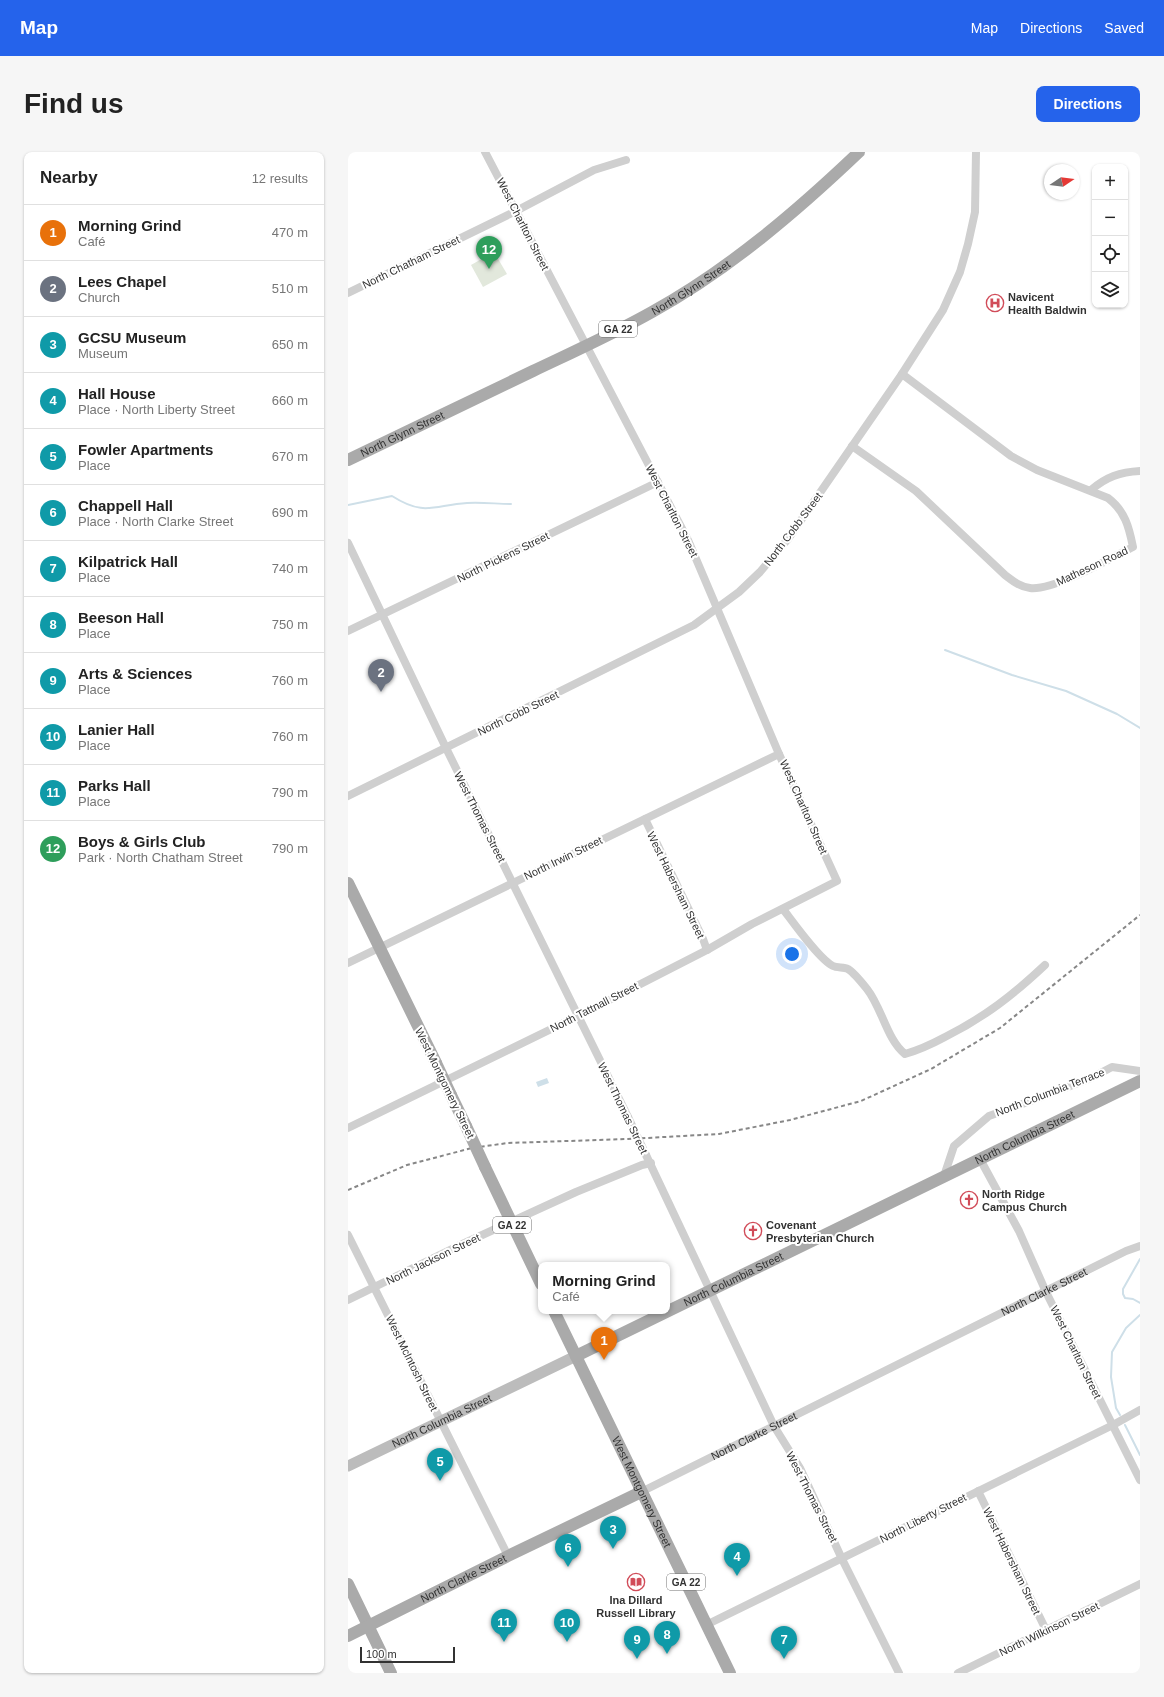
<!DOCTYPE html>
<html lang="en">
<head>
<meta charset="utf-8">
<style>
  :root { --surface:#fff; --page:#f6f6f6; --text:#222; --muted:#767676; --line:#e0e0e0; --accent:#2563eb }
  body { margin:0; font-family:Helvetica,sans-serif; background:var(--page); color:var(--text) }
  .controls { position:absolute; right:12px; top:12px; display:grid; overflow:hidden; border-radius:8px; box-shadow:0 1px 3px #0004 }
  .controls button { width:36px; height:36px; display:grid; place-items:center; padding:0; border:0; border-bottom:1px solid var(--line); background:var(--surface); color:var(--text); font:20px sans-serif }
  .compass { position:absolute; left:696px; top:12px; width:36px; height:36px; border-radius:50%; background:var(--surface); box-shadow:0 1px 3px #0004; rotate:77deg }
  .scale { position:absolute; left:12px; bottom:10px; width:95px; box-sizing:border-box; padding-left:4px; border:2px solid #323232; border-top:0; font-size:11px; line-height:14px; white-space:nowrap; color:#323232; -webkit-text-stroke:3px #fff; paint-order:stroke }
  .you { position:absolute; left:444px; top:802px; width:14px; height:14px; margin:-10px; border:3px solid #fff; border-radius:50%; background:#1a73e8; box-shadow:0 0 0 6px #1a73e833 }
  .badge { display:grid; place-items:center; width:26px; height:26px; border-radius:50%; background:var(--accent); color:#fff; font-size:13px; font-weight:700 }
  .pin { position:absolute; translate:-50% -33px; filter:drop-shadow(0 1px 2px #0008) }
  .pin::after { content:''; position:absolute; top:21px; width:14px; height:12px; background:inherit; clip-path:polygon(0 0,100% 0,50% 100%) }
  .popup { position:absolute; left:190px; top:1110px; width:132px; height:52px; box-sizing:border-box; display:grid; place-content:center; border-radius:8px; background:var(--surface); filter:drop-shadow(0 1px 3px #0005); font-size:13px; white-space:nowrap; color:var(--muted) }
  .popup b { font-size:15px; color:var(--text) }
  .popup::after { content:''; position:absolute; left:50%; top:100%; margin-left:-8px; border:8px solid transparent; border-top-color:var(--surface) }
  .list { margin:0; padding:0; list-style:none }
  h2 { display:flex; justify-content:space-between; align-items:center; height:52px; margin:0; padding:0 16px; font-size:17px }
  h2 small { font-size:13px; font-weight:400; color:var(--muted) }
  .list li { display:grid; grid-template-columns:26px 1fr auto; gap:12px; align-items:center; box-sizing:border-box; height:56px; padding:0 16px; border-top:1px solid var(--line) }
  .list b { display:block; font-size:15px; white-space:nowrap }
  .list p { margin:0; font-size:13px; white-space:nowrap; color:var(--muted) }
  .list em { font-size:13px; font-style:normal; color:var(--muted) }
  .icon { flex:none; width:22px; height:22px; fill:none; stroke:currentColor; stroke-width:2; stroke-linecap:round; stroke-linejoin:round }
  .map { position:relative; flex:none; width:792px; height:1521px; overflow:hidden; border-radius:8px }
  header { display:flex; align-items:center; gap:24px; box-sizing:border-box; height:56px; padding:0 20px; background:var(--accent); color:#fff }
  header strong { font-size:19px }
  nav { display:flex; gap:22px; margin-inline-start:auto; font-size:14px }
  .intro { display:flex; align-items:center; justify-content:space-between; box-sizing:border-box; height:96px; padding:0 24px }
  h1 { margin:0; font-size:28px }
  .button { padding:10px 18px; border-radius:8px; background:var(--accent); color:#fff; font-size:14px; font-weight:700 }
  main { display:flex; gap:24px; padding:0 24px }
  aside { flex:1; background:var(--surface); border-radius:8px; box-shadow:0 1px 3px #0004 }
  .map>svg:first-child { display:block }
  .green { fill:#e2e8dc }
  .water { fill:#cedfe8 }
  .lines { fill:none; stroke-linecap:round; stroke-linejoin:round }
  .stream { stroke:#cedfe8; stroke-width:2 }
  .street { stroke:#cfcfcf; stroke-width:8 }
  .secondary { stroke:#bcbcbc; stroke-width:11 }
  .primary { stroke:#aaa; stroke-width:12 }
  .rail { stroke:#878787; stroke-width:2; stroke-dasharray:4 3; stroke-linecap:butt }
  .street-bridge { stroke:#cfcfcf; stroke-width:8 }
  .primary-bridge { stroke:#aaa; stroke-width:12 }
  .labels { text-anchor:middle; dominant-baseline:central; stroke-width:4; stroke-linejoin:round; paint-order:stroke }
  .shield { fill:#fff; stroke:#707070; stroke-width:1 }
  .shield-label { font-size:10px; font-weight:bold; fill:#323232 }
  .street-label { font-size:11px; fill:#323232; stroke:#fff }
  .poi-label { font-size:11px; font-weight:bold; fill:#323232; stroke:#fff; text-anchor:start }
</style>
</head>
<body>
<header>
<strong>Map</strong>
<nav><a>Map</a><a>Directions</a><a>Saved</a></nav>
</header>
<div class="intro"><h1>Find us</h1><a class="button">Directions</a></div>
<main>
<aside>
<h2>Nearby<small>12 results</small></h2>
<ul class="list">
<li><span class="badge" style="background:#e8710a">1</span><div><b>Morning Grind</b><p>Café</p></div><em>470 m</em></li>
<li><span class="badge" style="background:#6b7280">2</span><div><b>Lees Chapel</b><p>Church</p></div><em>510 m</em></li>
<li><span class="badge" style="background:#0f9aa8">3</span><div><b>GCSU Museum</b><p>Museum</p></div><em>650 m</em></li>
<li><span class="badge" style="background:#0f9aa8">4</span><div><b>Hall House</b><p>Place · North Liberty Street</p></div><em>660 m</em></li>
<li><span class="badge" style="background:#0f9aa8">5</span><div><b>Fowler Apartments</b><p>Place</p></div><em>670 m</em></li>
<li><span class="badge" style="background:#0f9aa8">6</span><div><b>Chappell Hall</b><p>Place · North Clarke Street</p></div><em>690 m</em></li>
<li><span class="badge" style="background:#0f9aa8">7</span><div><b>Kilpatrick Hall</b><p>Place</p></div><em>740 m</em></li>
<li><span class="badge" style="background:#0f9aa8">8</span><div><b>Beeson Hall</b><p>Place</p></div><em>750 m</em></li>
<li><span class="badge" style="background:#0f9aa8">9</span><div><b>Arts &amp; Sciences</b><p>Place</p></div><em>760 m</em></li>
<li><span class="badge" style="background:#0f9aa8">10</span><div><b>Lanier Hall</b><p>Place</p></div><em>760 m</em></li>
<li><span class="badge" style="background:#0f9aa8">11</span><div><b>Parks Hall</b><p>Place</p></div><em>790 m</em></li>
<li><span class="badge" style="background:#2e9e5b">12</span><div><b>Boys &amp; Girls Club</b><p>Park · North Chatham Street</p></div><em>790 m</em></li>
</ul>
</aside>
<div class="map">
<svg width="792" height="1521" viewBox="0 0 792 1521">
  <rect width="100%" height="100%" fill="#fff"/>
  <path class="green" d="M146,100L159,122L135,135L123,113Z"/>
  <path class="water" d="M199,926L201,931L190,935L188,930Z"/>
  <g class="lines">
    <path class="stream" d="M0,353L44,344C77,365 86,353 119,351C134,350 149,352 163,352
      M597,498L664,523L718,539L769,562L792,576
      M792,1107L775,1137V1142L777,1146L785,1147L792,1151
      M772,1263L768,1256L763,1225L764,1200L778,1176L792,1163
      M777,1273L792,1303"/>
    <g class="street">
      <path d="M0,141L168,59L246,18L278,8"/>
      <path d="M504,294L568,339L657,423C665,429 672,435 682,436C705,439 763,406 785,395C781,375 777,359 760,346L689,318L663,304L554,222"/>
      <path d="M743,338C758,325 772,320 792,319"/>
      <path d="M0,391L98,596L280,965"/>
      <path d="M0,479L310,330"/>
      <path d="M0,644L346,473L391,440L412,420L440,387L554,222L595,158L612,120L620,92L627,60L628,0"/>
      <path d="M297,667L355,787L359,798"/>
      <path d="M435,757C445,770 471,807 485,814C489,816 496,815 500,817C505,820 515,832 519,837C534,856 539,888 557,902C571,898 584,892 597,885C637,865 665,843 697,813"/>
      <path d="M0,811L431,602"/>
      <path d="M0,976L230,864L359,798L404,772L489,729L431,602L340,388L137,0"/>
      <path d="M298,1003L426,1274L452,1316L494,1407L551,1521"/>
      <path d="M632,1007L671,1079L698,1140L792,1328"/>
      <path d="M596,1024L606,994L641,964L704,941L743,926L764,915L792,919"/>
      <path d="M0,1083L160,1404"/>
      <path d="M0,1148L108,1095L228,1040L294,1013L303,1011"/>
      <path d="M630,1339L698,1478"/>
      <path id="s1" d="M293,1340L778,1099L792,1094"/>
      <path d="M358,1473L765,1273L792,1258"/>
      <path d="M610,1521L792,1432"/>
    </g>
    <path class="secondary" id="s2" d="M0,1314L228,1204"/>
    <g class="primary">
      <path id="s3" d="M0,308C62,278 123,249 185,219C225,200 265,182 304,160C380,118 448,60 511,0"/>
      <path d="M0,731L88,911"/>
      <path d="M103,943L118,974"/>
      <path d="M137,1015L193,1132"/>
      <path id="s4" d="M206,1159L382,1521"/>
      <path id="s5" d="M228,1204L792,929"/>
      <path d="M0,1432L43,1521"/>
      <path id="s6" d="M0,1484L160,1404L293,1340"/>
    </g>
    <path class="rail" d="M0,1038L59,1013L124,996L160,991L280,987L371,982L442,968L513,949L583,917L652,876L792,763"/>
    <path class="street-bridge" d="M280,965L298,1003"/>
    <path class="primary-bridge" d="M88,911L103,943
      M118,974L137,1015"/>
  </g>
  <defs>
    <symbol id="hospital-ring" viewBox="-11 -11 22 22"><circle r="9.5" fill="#fff" stroke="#d14c59" stroke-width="1.5"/><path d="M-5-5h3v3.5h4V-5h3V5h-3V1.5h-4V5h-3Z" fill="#d14c59"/></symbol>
    <symbol id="church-ring" viewBox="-11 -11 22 22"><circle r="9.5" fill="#fff" stroke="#d14c59" stroke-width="1.5"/><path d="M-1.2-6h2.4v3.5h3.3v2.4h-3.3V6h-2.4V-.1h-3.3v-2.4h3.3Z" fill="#d14c59"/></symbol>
    <symbol id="library-ring" viewBox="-11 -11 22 22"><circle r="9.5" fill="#fff" stroke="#d14c59" stroke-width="1.5"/><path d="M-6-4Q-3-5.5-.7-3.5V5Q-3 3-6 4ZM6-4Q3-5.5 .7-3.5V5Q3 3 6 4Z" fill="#d14c59"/></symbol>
  </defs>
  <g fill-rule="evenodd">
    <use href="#hospital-ring" x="637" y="141" width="20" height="20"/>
    <use href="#church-ring" x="611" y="1038" width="20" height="20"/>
    <use href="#church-ring" x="395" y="1069" width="20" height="20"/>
    <use href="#library-ring" x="278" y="1420" width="20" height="20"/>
  </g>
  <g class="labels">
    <g class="shield">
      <rect x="251" y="169" width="38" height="16" rx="3"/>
      <rect x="145" y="1065" width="38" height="16" rx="3"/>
      <rect x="319" y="1422" width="38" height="16" rx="3"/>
    </g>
    <g class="shield-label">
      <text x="270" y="177">GA 22</text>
      <text x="164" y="1073">GA 22</text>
      <text x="338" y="1430">GA 22</text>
    </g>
    <g class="street-label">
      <text transform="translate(175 72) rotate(63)">West Charlton Street</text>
      <text transform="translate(63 110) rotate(-26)">North Chatham Street</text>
      <text stroke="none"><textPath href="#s3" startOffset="384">North Glynn Street</textPath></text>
      <text stroke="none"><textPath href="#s3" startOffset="60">North Glynn Street</textPath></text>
      <text transform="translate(324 359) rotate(63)">West Charlton Street</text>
      <text transform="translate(445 377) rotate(-53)">North Cobb Street</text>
      <text transform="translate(155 405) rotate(-26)">North Pickens Street</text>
      <text transform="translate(744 414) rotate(-25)">Matheson Road</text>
      <text transform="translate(170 561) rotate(-26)">North Cobb Street</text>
      <text transform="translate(456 655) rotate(66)">West Charlton Street</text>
      <text transform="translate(132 665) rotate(63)">West Thomas Street</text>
      <text transform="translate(215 706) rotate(-26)">North Irwin Street</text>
      <text transform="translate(328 733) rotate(64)">West Habersham Street</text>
      <text transform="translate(246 855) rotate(-27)">North Tattnall Street</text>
      <text transform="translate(97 931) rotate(64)">West Montgomery Street</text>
      <text transform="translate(702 940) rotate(-21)">North Columbia Terrace</text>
      <text transform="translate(275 956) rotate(64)">West Thomas Street</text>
      <text stroke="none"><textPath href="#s5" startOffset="499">North Columbia Street</textPath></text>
      <text transform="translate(85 1107) rotate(-26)">North Jackson Street</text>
      <text stroke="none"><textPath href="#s5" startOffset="175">North Columbia Street</textPath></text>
      <text stroke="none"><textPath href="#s1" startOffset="450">North Clarke Street</textPath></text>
      <text transform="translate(728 1200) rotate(64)">West Charlton Street</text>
      <text transform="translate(64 1211) rotate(64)">West McIntosh Street</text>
      <text stroke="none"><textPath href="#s2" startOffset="104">North Columbia Street</textPath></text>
      <text stroke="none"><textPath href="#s1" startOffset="126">North Clarke Street</textPath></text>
      <text stroke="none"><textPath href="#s4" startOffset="201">West Montgomery Street</textPath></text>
      <text transform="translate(464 1345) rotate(63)">West Thomas Street</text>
      <text transform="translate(575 1366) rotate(-27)">North Liberty Street</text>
      <text transform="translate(664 1409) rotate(64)">West Habersham Street</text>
      <text stroke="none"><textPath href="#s6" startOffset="129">North Clarke Street</textPath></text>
      <text transform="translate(701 1477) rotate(-26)">North Wilkinson Street</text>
    </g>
    <g class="poi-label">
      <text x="660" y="145">Navicent<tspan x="660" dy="13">Health Baldwin</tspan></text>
      <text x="634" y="1042">North Ridge<tspan x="634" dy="13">Campus Church</tspan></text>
      <text x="418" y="1073">Covenant<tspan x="418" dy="13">Presbyterian Church</tspan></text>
      <text x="288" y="1448" text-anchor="middle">Ina Dillard<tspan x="288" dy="13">Russell Library</tspan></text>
    </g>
  </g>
</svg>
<div class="controls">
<button>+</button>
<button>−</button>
<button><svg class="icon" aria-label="locate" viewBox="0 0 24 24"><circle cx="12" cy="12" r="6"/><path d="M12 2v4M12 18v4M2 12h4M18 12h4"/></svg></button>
<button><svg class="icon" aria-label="layers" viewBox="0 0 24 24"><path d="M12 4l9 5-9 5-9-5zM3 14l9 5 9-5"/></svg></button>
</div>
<svg class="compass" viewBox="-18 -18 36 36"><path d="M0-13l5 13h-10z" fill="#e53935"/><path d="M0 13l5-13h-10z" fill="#767676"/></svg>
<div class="scale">100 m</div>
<div class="you"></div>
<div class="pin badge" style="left:256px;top:1208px;background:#e8710a">1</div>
<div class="popup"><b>Morning Grind</b>Café</div>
<div class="pin badge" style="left:33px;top:540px;background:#6b7280">2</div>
<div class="pin badge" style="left:265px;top:1397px;background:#0f9aa8">3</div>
<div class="pin badge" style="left:389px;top:1424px;background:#0f9aa8">4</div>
<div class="pin badge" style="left:92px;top:1329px;background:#0f9aa8">5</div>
<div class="pin badge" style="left:220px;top:1415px;background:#0f9aa8">6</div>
<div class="pin badge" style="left:436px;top:1507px;background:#0f9aa8">7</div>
<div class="pin badge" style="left:319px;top:1502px;background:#0f9aa8">8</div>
<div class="pin badge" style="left:289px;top:1507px;background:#0f9aa8">9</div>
<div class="pin badge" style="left:219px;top:1490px;background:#0f9aa8">10</div>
<div class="pin badge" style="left:156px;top:1490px;background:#0f9aa8">11</div>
<div class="pin badge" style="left:141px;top:117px;background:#2e9e5b">12</div>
</div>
</main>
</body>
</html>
